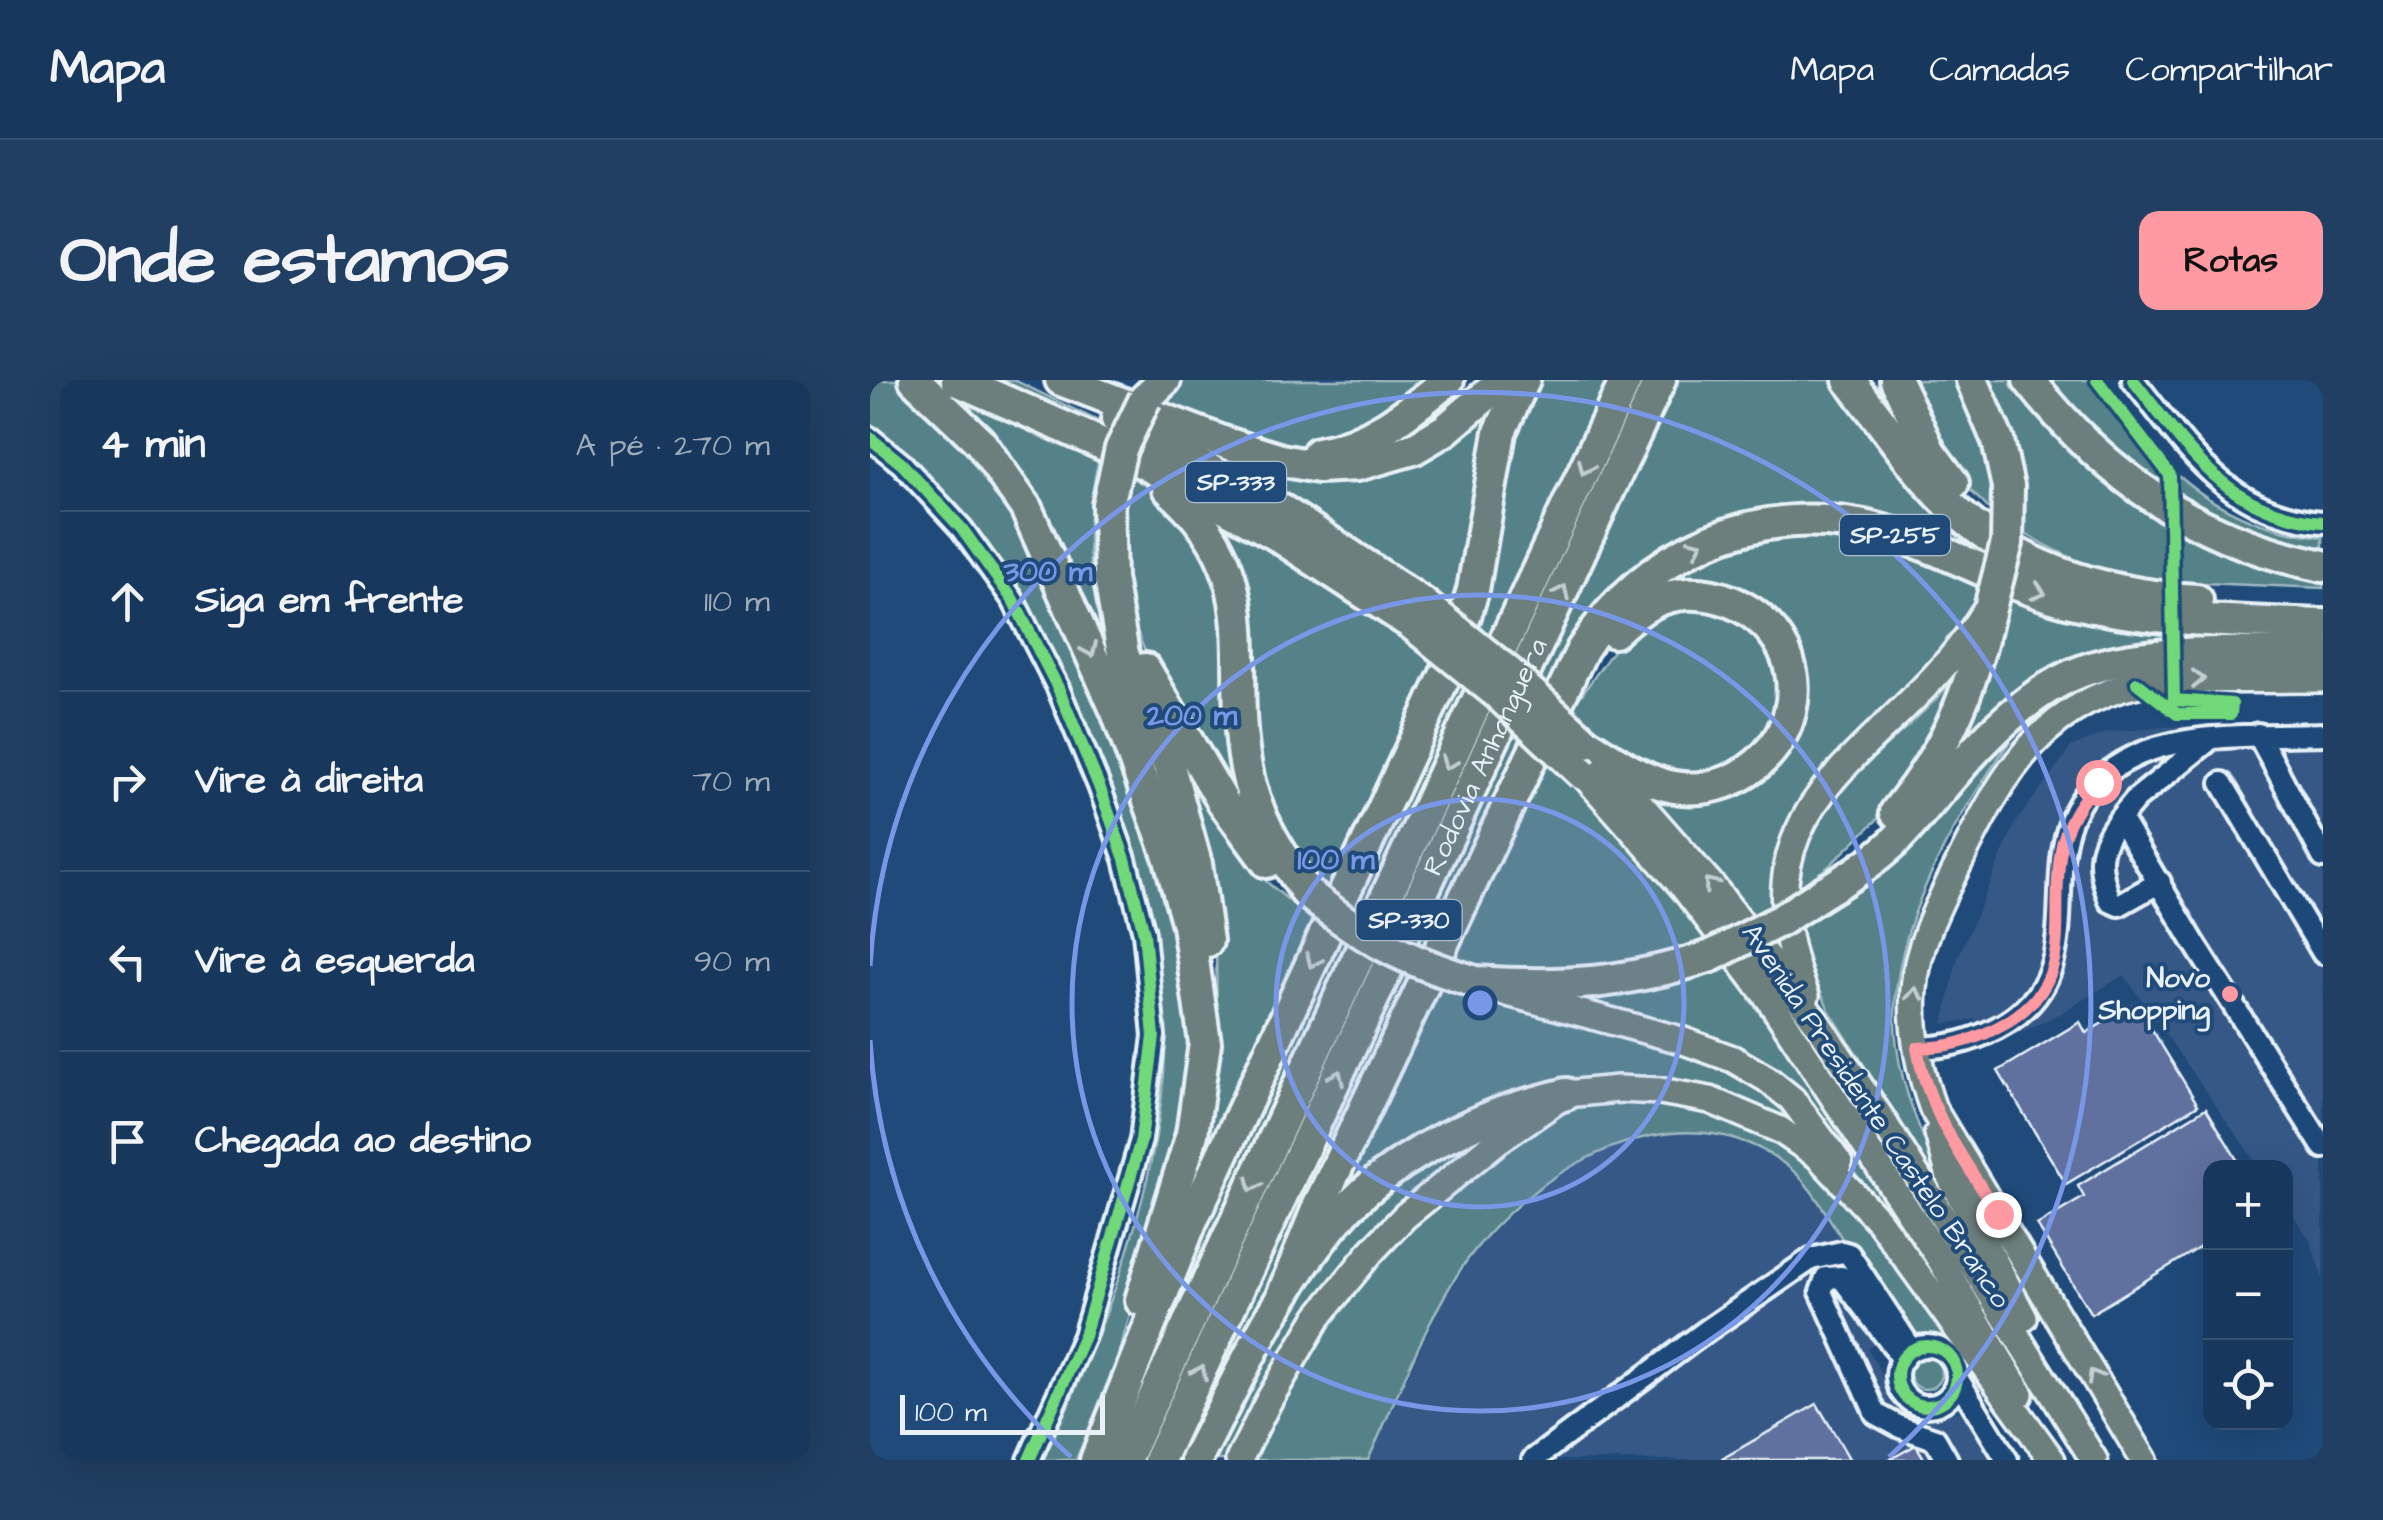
<!DOCTYPE html>
<html lang="pt">
<head>
<meta charset="utf-8">
<style>
  :root { --surface:#17385c; --page:#203f62; --text:#f1f3f6; --muted:#9eacbb; --line:#365272; --accent:#ff9aa2 }
  body { margin:0; font-family:"Architects Daughter",sans-serif; background:var(--page); color:var(--text) }
  .controls { position:absolute; right:30px; bottom:30px; display:grid; overflow:hidden; border-radius:20px; box-shadow:0 10px 40px #0002 }
  .controls button { width:90px; height:90px; display:grid; place-items:center; padding:0; border:0; border-bottom:2px solid var(--line); background:var(--surface); color:var(--text); font:50px sans-serif }
  .scale { position:absolute; left:30px; bottom:25px; width:205px; box-sizing:border-box; padding-left:10px; border:5px solid #e8f1f8; border-top:0; font-size:28px; line-height:35px; white-space:nowrap; color:#e8f1f8; -webkit-text-stroke:8px #1f4a7a; paint-order:stroke }
  .stop { position:absolute; width:30px; height:30px; margin:-22px; border:8px solid #ff9aa2; border-radius:50%; background:#fff }
  .stop.end { background:#ff9aa2; border-color:#fff; box-shadow:0 2px 10px #0008 }
  .list { margin:0; padding:0; list-style:none }
  h2 { display:flex; justify-content:space-between; align-items:center; height:130px; margin:0; padding:0 40px; font-size:42px }
  h2 small { font-size:32px; font-weight:400; color:var(--muted) }
  .list li { display:grid; grid-template-columns:65px 1fr auto; gap:30px; align-items:center; box-sizing:border-box; height:180px; padding:0 40px; border-top:2px solid var(--line) }
  .list b { display:block; font-size:38px; white-space:nowrap }
  .list em { font-size:32px; font-style:normal; color:var(--muted) }
  .icon { flex:none; width:55px; height:55px; fill:none; stroke:currentColor; stroke-width:2; stroke-linecap:round; stroke-linejoin:round }
  .map { position:relative; flex:none; width:1453px; height:1080px; overflow:hidden; border-radius:20px }
  header { display:flex; align-items:center; gap:60px; box-sizing:border-box; height:140px; padding:0 50px; background:var(--surface); border-bottom:2px solid var(--line) }
  header strong { font-size:48px }
  nav { display:flex; gap:55px; margin-inline-start:auto; font-size:35px }
  .intro { display:flex; align-items:center; justify-content:space-between; box-sizing:border-box; height:240px; padding:0 60px }
  h1 { margin:0; font-size:70px }
  .button { padding:25px 45px; border-radius:20px; background:var(--accent); color:#111; font-size:35px; font-weight:700 }
  main { display:flex; gap:60px; padding:0 60px }
  aside { flex:1; background:var(--surface); border-radius:20px; box-shadow:0 10px 40px #0002 }
  .map>svg:first-child { display:block }
  .built { fill:#365887 }
  .green { fill:#558189; stroke:#9eb9c0; stroke-width:2.5 }
  .building { fill:#60709f; stroke:#e8f1f8; stroke-width:2.5 }
  .lines { fill:none; stroke-linecap:round; stroke-linejoin:round }
  .minor-casing { stroke:#e8f1f8; stroke-width:28 }
  .major-casing { stroke:#e8f1f8; stroke-width:32 }
  .highway-casing { stroke:#e8f1f8; stroke-width:38 }
  .minor { stroke:#1f4a7a; stroke-width:20 }
  .major { stroke:#6c7f7c; stroke-width:25 }
  .highway { stroke:#6c7f7c; stroke-width:30 }
  .highway-bridge-casing { stroke:#e8f1f8; stroke-width:38; stroke-linecap:butt }
  .highway-bridge { stroke:#6c7f7c; stroke-width:30 }
  .cycleway-casing { stroke:#1f4a7a; stroke-width:19 }
  .cycleway { stroke:#71d979; stroke-width:12 }
  .oneway { stroke:#c3cfd3 }
  .route { stroke:#ff9aa2; stroke-width:12 }
  .ring { fill:none; stroke:#7897e6; stroke-width:5 }
  .poi-dot { fill:#ff9aa2; stroke:#1f4a7a; stroke-width:4 }
  .labels { text-anchor:middle; dominant-baseline:central; stroke-width:8; stroke-linejoin:round; paint-order:stroke }
  .shield { fill:#1f4a7a; stroke:#acbfd2; stroke-width:2.5 }
  .shield-label { font-size:25px; font-weight:bold; fill:#e8f1f8 }
  .street-label { font-size:28px; fill:#e8f1f8; stroke:#1f4a7a }
  .poi-label { font-size:28px; font-weight:bold; fill:#e8f1f8; stroke:#1f4a7a; text-anchor:end }
  .centre { fill:#7897e6; stroke:#1f4a7a; stroke-width:5 }
  .ring-label { font-size:30px; text-anchor:middle; font-weight:bold; fill:#7897e6; stroke:#1f4a7a; stroke-width:8; stroke-linejoin:round; paint-order:stroke }
</style>
</head>
<body>
<header>
<strong>Mapa</strong>
<nav><a>Mapa</a><a>Camadas</a><a>Compartilhar</a></nav>
</header>
<div class="intro"><h1>Onde estamos</h1><a class="button">Rotas</a></div>
<main>
<aside>
<h2>4 min<small>A pé · 270 m</small></h2>
<ul class="list">
<li><svg class="icon" aria-label="ahead" viewBox="0 0 24 24"><path d="M12 20V5M6 11l6-6 6 6"/></svg><div><b>Siga em frente</b></div><em>110 m</em></li>
<li><svg class="icon" aria-label="right" viewBox="0 0 24 24"><path d="M7 20v-9h11M14 6l5 5-5 5"/></svg><div><b>Vire à direita</b></div><em>70 m</em></li>
<li><svg class="icon" aria-label="left" viewBox="0 0 24 24"><path d="M17 20v-9H6M10 6l-5 5 5 5"/></svg><div><b>Vire à esquerda</b></div><em>90 m</em></li>
<li><svg class="icon" aria-label="arrive" viewBox="0 0 24 24"><path d="M6 21V4h12l-3 4 3 4H6"/></svg><div><b>Chegada ao destino</b></div></li>
</ul>
</aside>
<div class="map">
<svg width="1453" height="1080" viewBox="0 0 1453 1080">
  <rect width="100%" height="100%" fill="#1f4a7a"/>
  <filter id="ink" filterUnits="userSpaceOnUse"><feTurbulence type="fractalNoise" baseFrequency=".01" numOctaves="2"/><feDisplacementMap in="SourceGraphic" scale="20" xChannelSelector="R" yChannelSelector="G"/><feConvolveMatrix kernelMatrix="1 2 1 2 8 2 1 2 1" color-interpolation-filters="sRGB"/></filter>
  <g filter="url(#ink)">
    <path class="built" d="M1453,342V899L1440,860L1416,825V788L1389,787L1254,595L1191,633L1121,667L1106,639L1073,644L1087,580L1146,442L1202,366L1239,352L1296,347Z
      M806,752H834L881,764L903,776L939,807L1028,946L998,969L1012,994L1020,1021L1030,1031L1050,1039L1097,1030L1126,1080H498L572,923L611,862L664,813L723,775L777,755Z"/>
    <path class="green" d="M0,0H30L66,28L157,149L302,505L323,650L305,786L246,982L206,1080H173C229,964 284,821 294,693C301,594 275,519 242,428C189,278 134,143 0,46Z
      M59,0L229,78C216,133 215,192 232,246C238,265 249,283 256,303C276,356 293,410 312,463L200,205Z
      M115,0H144L240,47L236,58Z
      M305,0H569C527,36 467,71 410,65C373,61 321,41 284,30Z
      M664,0H740L618,260L603,246L636,69Z
      M808,0H966L1119,172L1118,180L999,138L848,146L678,310L666,299Z
      M1032,0H1087C1112,39 1124,88 1124,134L1085,95Z
      M1118,0H1150L1296,136L1298,200C1235,195 1205,182 1150,151C1146,94 1145,52 1118,0Z
      M1171,0H1219L1297,100L1296,119Z
      M626,18L611,71L582,230L308,57L470,94Z
      M258,95L288,113L345,184L380,437C335,368 265,286 254,202C249,166 252,131 258,95Z
      M1309,96C1350,132 1398,152 1453,157V181L1308,125Z
      M336,131C415,177 493,224 565,282L460,513L435,492L404,451Z
      M1308,142L1453,195V208L1308,202Z
      M932,157C1001,160 1046,180 1108,207C1102,233 1087,251 1070,272C1057,287 1045,305 1031,319C960,391 907,410 903,525L883,536L782,416L821,415L919,354L899,240L780,210C830,181 875,162 932,157Z
      M1136,219L1222,243L1297,251V268L1242,273L1070,385Z
      M832,222L881,244L903,274L914,321L894,369L831,402L759,379L700,331L752,258L785,232Z
      M1103,275L1089,314L1013,434L958,487L927,508C936,427 1002,381 1057,328C1074,312 1088,294 1103,275Z
      M585,297L597,307L493,537L480,527Z
      M1151,346C1088,433 1011,555 1027,667C1034,722 1061,774 1083,825L959,630L943,595L928,544L1123,360Z
      M643,348L657,360L560,570L544,564Z
      M297,353L361,460L397,502L449,546L312,829L347,642L346,568Z
      M676,377L753,458L836,558C817,565 798,575 778,581C716,598 644,597 583,578Z
      M465,558L477,565L240,1080L294,926Z
      M853,582C944,707 1028,836 1107,970L924,715L699,619Z
      M531,596L547,601L391,930L315,1079L308,1077L336,1010Z
      M571,609L686,635L864,689L904,717L943,760L893,734L686,707L462,835Z
      M778,715L886,743L972,810L1088,969L1079,973L1062,963H1041C1013,927 990,887 966,849C952,827 940,805 921,789C812,699 657,790 591,889C554,944 527,1019 498,1080H379L433,978L495,894L580,806L703,724Z
      M605,758L513,844L388,1015L357,1080H342C392,984 433,880 518,809C543,788 577,773 605,758Z
      M1040 993a16 16 0 1 1 32 0a16 16 0 1 1-32 0Z"/>
    <path class="building" d="M1266,623L1328,725L1196,804L1128,691L1210,642L1216,653Z
      M1336,728L1372,788H1340V861L1221,934L1167,845L1214,817L1208,806Z
      M947,1024L980,1080H850Z
      M1046,1065L1055,1080H1019Z"/>
    <g class="lines">
      <defs>
        <path id="minor" d="M1263,0C1318,69 1357,134 1453,142
          M0,58L32,84L92,149L143,220L188,308L229,406L255,479L274,553L284,656L271,760L214,956L159,1080
          M1388,354L1453,477
          M1337,362L1266,419L1250,438L1323,561L1453,767
          M1352,403L1453,573
          M1250,438C1226,469 1227,485 1240,521L1249,525L1290,502
          M1047,668C1077,667 1100,662 1127,648C1250,584 1126,442 1265,376C1316,352 1397,356 1453,354
          M1027 996a30 30 0 1 1 60 0a30 30 0 1 1-60 0Z
          M1033,979L971,897L956,898L951,912L1006,1034L1030,1047L1065,1059L1077,1080
          M1087,998L1137,1080
          M663,1080L836,951L941,879L972,872L979,874L1042,970"/>
        <path id="major" d="M730,378L844,508L948,644L1013,741L1224,1080
          M713,394L814,508L899,619L1071,881L1150,1014
          M619,608L811,660L863,679L897,699L922,719L969,783
          M936,616C854,409 1026,377 1114,232
          M1068,753L1080,797L1154,938
          M369,1080L399,1020L448,937L500,873L535,836L626,762L696,714L748,709L790,711L840,720L910,750L948,776L1009,841L1182,1080
          M1274,1080L1063,729C1049,691 1041,650 1044,609C1047,566 1068,525 1087,487C1134,391 1175,316 1290,300L1453,299"/>
        <g id="highway">
          <path d="M45,0L110,62L156,128L247,332L299,476L318,545L335,663L322,754L271,920"/>
          <path d="M87,0L266,79L405,154L542,244"/>
          <path d="M191,0L353,62L411,80L448,87L487,85L543,69L575,50L634,0"/>
          <path d="M979,0C1010,38 1036,79 1070,115C1136,186 1233,215 1327,220"/>
          <path d="M1026,0L1060,72L1083,103"/>
          <path d="M1102,0L1128,61L1138,107"/>
          <path d="M1159,0C1237,99 1329,161 1453,186"/>
          <path d="M275,19L295,0"/>
          <path d="M247,39L413,131L552,223"/>
          <path d="M448,73C500,65 538,33 578,0"/>
          <path d="M298,108C400,197 355,277 376,388C385,437 409,471 436,512"/>
          <path d="M238,125L240,198L253,274L299,386L326,484L337,561"/>
          <path d="M275,289L353,422L397,482"/>
          <path d="M716,363C744,380 771,401 804,407C876,419 941,352 918,280C900,226 830,197 780,224C766,231 755,242 744,252"/>
          <path d="M1026,432C1083,362 1103,302 1123,216"/>
          <path d="M954,512C978,498 1001,483 1022,464C1055,432 1081,394 1113,362C1142,332 1178,302 1218,289C1286,267 1382,274 1453,273"/>
          <path d="M605,602C696,608 754,604 841,576"/>
          <path d="M412,916L449,825L712,270C774,171 890,119 1006,149C1072,166 1131,204 1197,221C1281,242 1367,241 1453,245"/>
          <path d="M226,1080L321,842L580,285L603,210L630,52L654,0"/>
          <path d="M255,1080L756,0"/>
          <path id="s1" d="M289,1080L790,0"/>
          <path d="M326,1080C368,1000 406,912 465,842C506,793 565,759 623,736C646,726 672,721 696,714"/>
        </g>
      </defs>
      <use href="#minor" class="minor-casing"/>
      <use href="#major" class="major-casing"/>
      <use href="#highway" class="highway-casing"/>
      <use href="#minor" class="minor"/>
      <use href="#major" class="major"/>
      <use href="#highway" class="highway"/>
      <defs>
        <path id="highway-bridge" d="M238,125L251,69L275,19
          M1123,216L1137,163L1138,107
          M552,223L639,293L716,363
          M542,244L627,313L713,394
          M436,512C496,560 532,579 605,602
          M841,576L911,540L954,512"/>
      </defs>
      <use href="#highway-bridge" class="highway-bridge-casing"/>
      <use href="#highway-bridge" class="highway-bridge"/>
      <defs>
        <path id="cycleway" d="M1227,0L1300,95L1304,320L1362,324L1361,334H1307L1267,303
          M1263,0C1318,69 1357,134 1453,142
          M0,58L32,84L92,149L143,220L188,308L229,406L255,479L274,553L284,656L271,760L214,956L159,1080
          M1027 996a30 30 0 1 1 60 0a30 30 0 1 1-60 0Z"/>
      </defs>
      <use href="#cycleway" class="cycleway-casing"/>
      <use href="#cycleway" class="cycleway"/>
    </g>
    <defs><path id="oneway-chevron" d="M-2-3.5L2.5 0L-2 3.5" fill="none" stroke-width="1.6" stroke-linecap="round" stroke-linejoin="round" transform="scale(2.5)"/></defs>
    <g class="oneway">
      <use href="#oneway-chevron" transform="translate(715 88) rotate(115)"/>
      <use href="#oneway-chevron" transform="translate(826 166) rotate(-25)"/>
      <use href="#oneway-chevron" transform="translate(692 212) rotate(-65)"/>
      <use href="#oneway-chevron" transform="translate(1169 212) rotate(18)"/>
      <use href="#oneway-chevron" transform="translate(220 270) rotate(66)"/>
      <use href="#oneway-chevron" transform="translate(1328 299) rotate(-1)"/>
      <use href="#oneway-chevron" transform="translate(578 383) rotate(115)"/>
      <use href="#oneway-chevron" transform="translate(840 504) rotate(-129)"/>
      <use href="#oneway-chevron" transform="translate(443 581) rotate(115)"/>
      <use href="#oneway-chevron" transform="translate(1045 614) rotate(-87)"/>
      <use href="#oneway-chevron" transform="translate(467 697) rotate(-65)"/>
      <use href="#oneway-chevron" transform="translate(383 805) rotate(115)"/>
      <use href="#oneway-chevron" transform="translate(330 992) rotate(-65)"/>
      <use href="#oneway-chevron" transform="translate(1224 996) rotate(-121)"/>
    </g>
  </g>
  <g class="lines" filter="url(#ink)">
    <path class="route" d="M1128,834C1095,781 1057,731 1047,668C1078,667 1101,662 1128,647C1211,604 1178,543 1191,470C1195,445 1211,420 1228,402"/>
  </g>
  <circle cx="610" cy="623" r="204" fill="#7897e6" fill-opacity=".12"/>
  <g class="ring">
    <circle cx="610" cy="623" r="204"/>
    <circle cx="610" cy="623" r="408"/>
    <path d="M201 1077A611 611 0 0 1 0 660M0 586A611 611 0 1 1 1019 1077"/>
  </g>
  <circle class="poi-dot" cx="1360" cy="614" r="10"/>
  <g class="labels">
    <g class="shield">
      <rect x="316" y="82" width="100" height="40" rx="8"/>
      <rect x="970" y="135" width="110" height="40" rx="8"/>
      <rect x="486.5" y="520" width="105" height="40" rx="8"/>
    </g>
    <g class="shield-label">
      <text x="366" y="102">SP-333</text>
      <text x="1025" y="155">SP-255</text>
      <text x="539" y="540">SP-330</text>
    </g>
    <g class="street-label">
      <text stroke="none"><textPath href="#s1" startOffset="775">Rodovia Anhanguera</textPath></text>
      <text transform="translate(1006 736) rotate(56)">Avenida Presidente Castelo Branco</text>
    </g>
    <g class="poi-label">
      <text x="1340" y="598">Novo<tspan x="1340" dy="32">Shopping</tspan></text>
    </g>
  </g>
  <circle cx="610" cy="623" r="15" class="centre"/>
  <g class="ring-label">
    <text x="178" y="201">300 m</text>
    <text x="322" y="345">200 m</text>
    <text x="466" y="489">100 m</text>
  </g>
</svg>
<div class="controls">
<button>+</button>
<button>−</button>
<button><svg class="icon" aria-label="locate" viewBox="0 0 24 24"><circle cx="12" cy="12" r="6"/><path d="M12 2v4M12 18v4M2 12h4M18 12h4"/></svg></button>
</div>
<div class="scale">100 m</div>
<div class="stop" style="left:1228px;top:402px"></div>
<div class="stop end" style="left:1128px;top:834px"></div>
</div>
</main>
</body>
</html>
